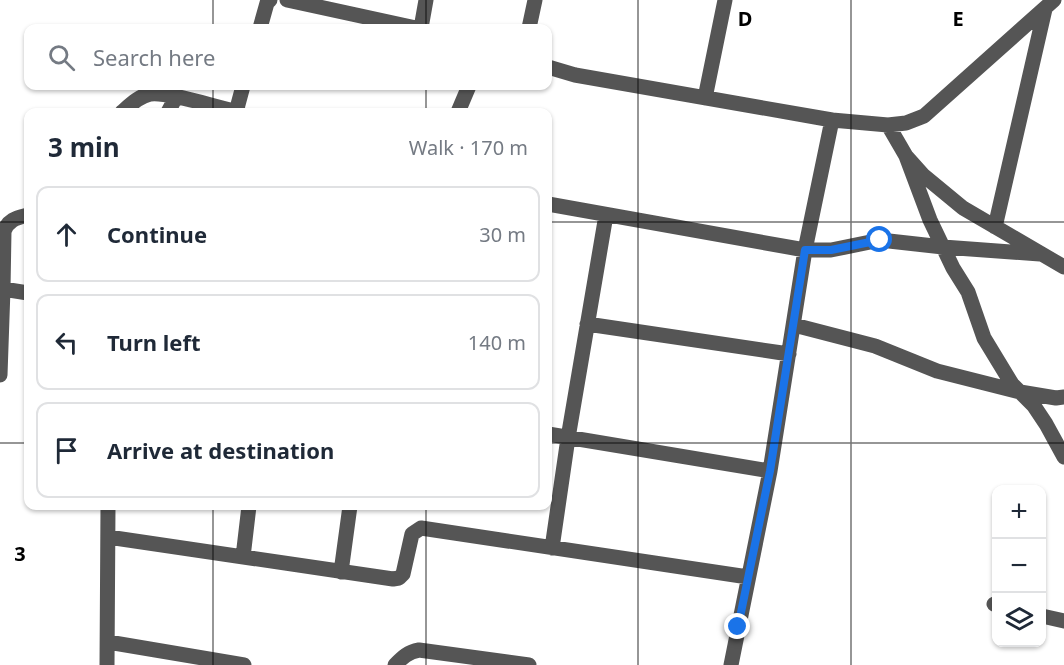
<!DOCTYPE html>
<html lang="en">
<head>
<meta charset="utf-8">
<style>
  :root { --surface:#fff; --page:#f2f2f3; --text:#1f2937; --muted:#747a83; --line:#e0e1e3 }
  body { margin:0; font-family:"Noto Sans",sans-serif; background:var(--page); color:var(--text) }
  .controls { position:absolute; right:18px; bottom:18px; display:grid; overflow:hidden; border-radius:12px; box-shadow:0 2px 4px #0004 }
  .controls button { width:54px; height:54px; display:grid; place-items:center; padding:0; border:0; border-bottom:2px solid var(--line); background:var(--surface); color:var(--text); font:30px sans-serif }
  .stop { position:absolute; width:18px; height:18px; margin:-14px; border:4px solid #1a73e8; border-radius:50%; background:#fff }
  .stop.end { background:#1a73e8; border-color:#fff; box-shadow:0 2px 6px #0008 }
  .list { margin:0; padding:0; list-style:none }
  h2 { display:flex; justify-content:space-between; align-items:center; height:78px; margin:0; padding:0 24px; font-size:26px }
  h2 small { font-size:20px; font-weight:400; color:var(--muted) }
  .list li { display:grid; grid-template-columns:39px 1fr auto; gap:18px; align-items:center; box-sizing:border-box; height:96px; margin:0 12px 12px; padding:0 12px; border:2px solid var(--line); border-radius:12px }
  .list b { display:block; font-size:22px; white-space:nowrap }
  .list em { font-size:20px; font-style:normal; color:var(--muted) }
  .icon { flex:none; width:33px; height:33px; fill:none; stroke:currentColor; stroke-width:2; stroke-linecap:round; stroke-linejoin:round }
  .map { position:relative; flex:none; width:1064px; height:665px; overflow:hidden }
  .search { position:absolute; background:var(--surface); box-shadow:0 2px 4px #0004; left:24px; top:24px; width:528px; height:66px; display:flex; align-items:center; gap:15px; box-sizing:border-box; padding:0 21px; border-radius:12px; color:var(--muted); font-size:22px }
  .panel { position:absolute; background:var(--surface); box-shadow:0 2px 4px #0004; left:24px; top:108px; width:528px; height:402px; border-radius:12px }
  .map>svg:first-child { display:block }
  .lines { fill:none; stroke-linecap:round; stroke-linejoin:round }
  .minor { stroke:#555; stroke-width:15 }
  .route { stroke:#1a73e8; stroke-width:8 }
  .grid { fill:none; stroke:#000; stroke-width:1.5; stroke-opacity:0.55 }
  .grid-label { font-size:20px; text-anchor:middle; font-weight:bold; fill:#000; stroke:#fff; stroke-width:6; stroke-linejoin:round; paint-order:stroke }
</style>
</head>
<body>
<div class="map">
<svg width="1064" height="665" viewBox="0 0 1064 665">
  <rect width="100%" height="100%" fill="#fff"/>
  <g class="lines">
    <path class="minor" d="M287,0L416,28
      M260,28L267,3L270,0
      M421,28L426,0
      M529,28L535,0
      M548,67L575,75L832,120L805,250L770,471L731,665
      M705,98L725,0
      M122,112C130,105 139,96 150,94C168,91 218,108 239,112
      M168,112L176,97
      M236,112L243,86
      M458,112L469,86
      M832,120L888,125L906,123L924,116L1054,0
      M888,125L906,156L923,175L963,208L1064,267
      M906,156L930,220L953,268L968,292L984,338L1012,384L1034,406L1046,424L1064,457
      M548,204L805,250H831L880,240L943,247L1040,254
      M995,227L1045,9
      M3,289L4,231C9,219 17,218 28,215
      M587,324L789,354
      M794,325L875,346L937,371L1020,392L1056,398L1064,397
      M0,375L3,289L28,293
      M548,434L770,471
      M108,537L393,579L399,578L403,574L412,534L421,528L748,577
      M552,548L568,438L606,215
      M243,557L249,506
      M341,572L350,506
      M994,604L996,605
      M1042,616L1064,621
      M108,642L244,665
      M107,665L108,506
      M395,665C403,657 408,652 419,650L529,665"/>
  </g>
  <g class="lines">
    <path class="route" d="M738,627L770,471L805,250H831L880,240"/>
  </g>
  <path class="grid" d="M213,0V28M426,0V28M638,0V665M851,0V665M213,86V112M426,86V112M0,222H28M548,222H1064M0,443H28M548,443H1064M213,506V665M426,506V665"/>
  <g class="grid-label">
    <text x="745" y="26">D</text>
    <text x="958" y="26">E</text>
    <text x="20" y="561">3</text>
  </g>
</svg>
<div class="controls">
<button>+</button>
<button>−</button>
<button><svg class="icon" aria-label="layers" viewBox="0 0 24 24"><path d="M12 4l9 5-9 5-9-5zM3 14l9 5 9-5"/></svg></button>
</div>
<div class="stop" style="left:880px;top:240px"></div>
<div class="stop end" style="left:738px;top:627px"></div>
<div class="search"><svg class="icon" aria-label="search" viewBox="0 0 24 24"><circle cx="10" cy="10" r="6"/><path d="M15 15l6 6"/></svg>Search here</div>
<section class="panel">
<h2>3 min<small>Walk · 170 m</small></h2>
<ul class="list">
<li><svg class="icon" aria-label="ahead" viewBox="0 0 24 24"><path d="M12 20V5M6 11l6-6 6 6"/></svg><div><b>Continue</b></div><em>30 m</em></li>
<li><svg class="icon" aria-label="left" viewBox="0 0 24 24"><path d="M17 20v-9H6M10 6l-5 5 5 5"/></svg><div><b>Turn left</b></div><em>140 m</em></li>
<li><svg class="icon" aria-label="arrive" viewBox="0 0 24 24"><path d="M6 21V4h12l-3 4 3 4H6"/></svg><div><b>Arrive at destination</b></div></li>
</ul>
</section>
</div>
</body>
</html>
